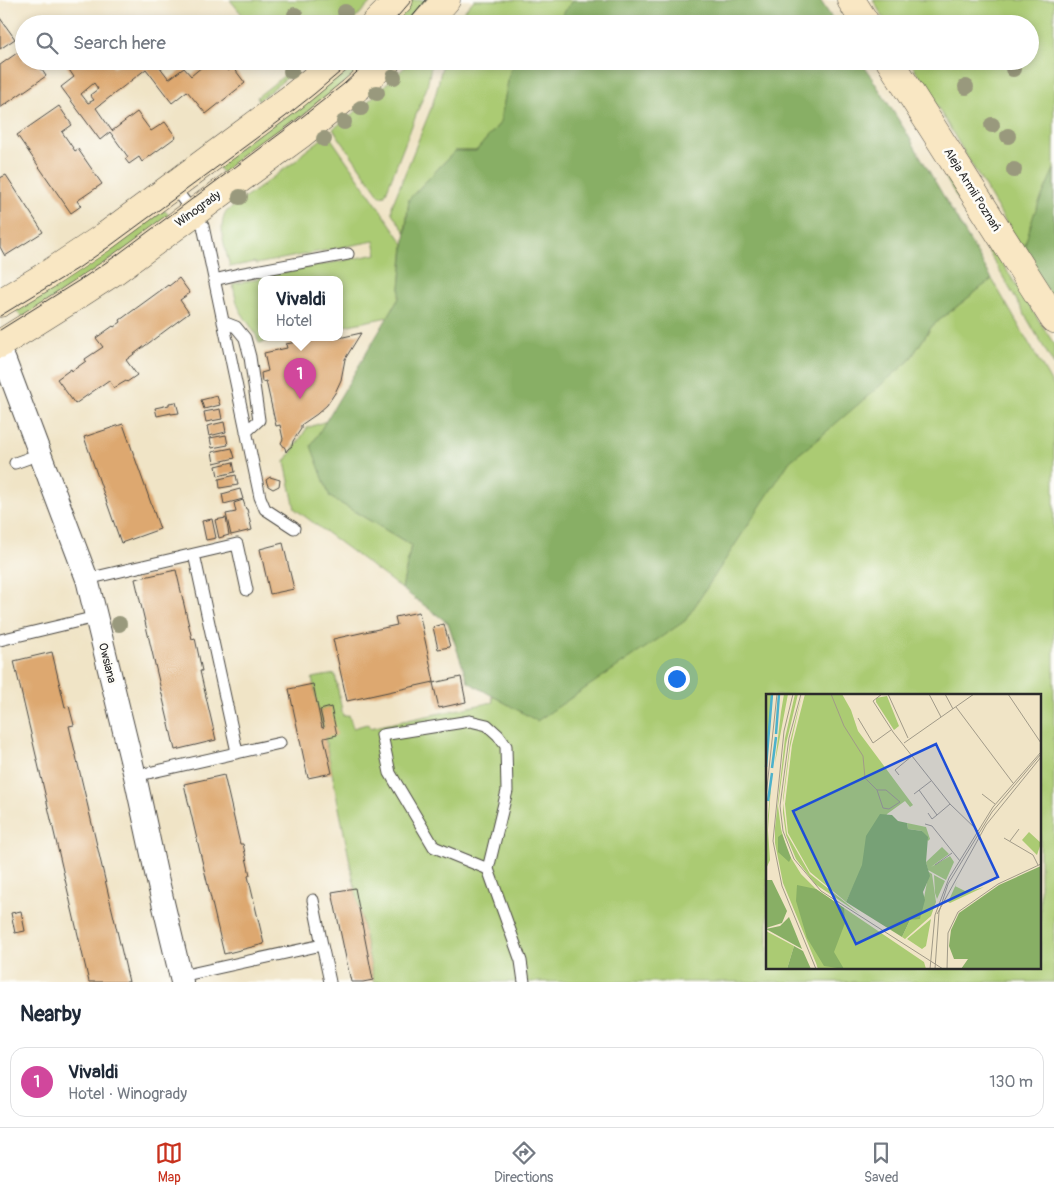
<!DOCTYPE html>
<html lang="en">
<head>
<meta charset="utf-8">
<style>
  :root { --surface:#fff; --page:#f2f2f3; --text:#1f2937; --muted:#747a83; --line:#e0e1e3; --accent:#c8321e }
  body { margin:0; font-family:Pangolin,sans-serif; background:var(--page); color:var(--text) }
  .you { position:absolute; left:676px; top:678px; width:18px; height:18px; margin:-12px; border:4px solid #fff; border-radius:50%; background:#1a73e8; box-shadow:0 0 0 8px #1a73e833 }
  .badge { display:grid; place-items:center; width:32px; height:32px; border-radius:50%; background:var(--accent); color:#fff; font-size:16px; font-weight:700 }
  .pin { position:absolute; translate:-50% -41px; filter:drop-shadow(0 1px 2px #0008) }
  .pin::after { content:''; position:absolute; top:26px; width:18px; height:15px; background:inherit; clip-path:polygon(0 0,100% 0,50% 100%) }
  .popup { position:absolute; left:258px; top:276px; width:85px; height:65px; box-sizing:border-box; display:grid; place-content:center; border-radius:10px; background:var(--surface); filter:drop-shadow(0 1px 4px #0005); font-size:16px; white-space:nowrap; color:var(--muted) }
  .popup b { font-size:19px; color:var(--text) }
  .popup::after { content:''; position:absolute; left:50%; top:100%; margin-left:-10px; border:10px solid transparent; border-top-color:var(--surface) }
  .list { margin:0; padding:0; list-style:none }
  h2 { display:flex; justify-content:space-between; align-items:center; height:65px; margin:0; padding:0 20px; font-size:21px }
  h2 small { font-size:16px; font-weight:400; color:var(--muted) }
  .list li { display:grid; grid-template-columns:32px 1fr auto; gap:15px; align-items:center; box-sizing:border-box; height:70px; margin:0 10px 10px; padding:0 10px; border:1px solid var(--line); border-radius:15px }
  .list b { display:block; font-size:19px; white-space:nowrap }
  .list p { margin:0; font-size:16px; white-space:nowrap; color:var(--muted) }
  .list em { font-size:16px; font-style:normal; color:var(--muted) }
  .icon { flex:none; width:28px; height:28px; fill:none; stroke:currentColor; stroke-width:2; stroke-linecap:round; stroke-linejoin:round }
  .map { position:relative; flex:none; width:1054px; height:982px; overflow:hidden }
  .search { position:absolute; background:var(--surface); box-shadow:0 2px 8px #0003; left:15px; right:15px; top:15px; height:55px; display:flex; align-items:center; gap:12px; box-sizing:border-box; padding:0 18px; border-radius:28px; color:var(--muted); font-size:19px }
  .sheet { height:145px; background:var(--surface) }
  nav { display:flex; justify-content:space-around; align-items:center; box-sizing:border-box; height:70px; border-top:1px solid var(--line); background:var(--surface); font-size:14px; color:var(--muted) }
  nav a { display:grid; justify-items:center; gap:2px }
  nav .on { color:var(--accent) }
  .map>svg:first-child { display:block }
  .green { fill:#abcb73; stroke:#6b7b4f; fill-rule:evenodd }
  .forest { fill:#88af65; stroke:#5a6d48 }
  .building { fill:#dda870; fill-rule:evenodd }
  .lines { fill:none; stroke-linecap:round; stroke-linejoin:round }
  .lane-casing { stroke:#494742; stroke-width:13 }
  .street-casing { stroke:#494742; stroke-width:24 }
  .secondary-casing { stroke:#494742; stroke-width:29 }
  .lane { stroke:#fff; stroke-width:11 }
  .street { stroke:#fff; stroke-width:22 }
  .secondary { stroke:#f9e7c3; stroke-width:28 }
  .tram { stroke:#2b2b2b; stroke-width:1 }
  .tree { fill:#99997d }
  .labels { text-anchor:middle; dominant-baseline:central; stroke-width:5; stroke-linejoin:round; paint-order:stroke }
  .street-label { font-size:12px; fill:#2b2b2b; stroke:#fdfcf7 }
  .inset-river { fill:none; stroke:#4cb1cb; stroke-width:2.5 }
  .inset-road { fill:none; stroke:#a19a88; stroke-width:1 }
  .view { fill:#1d4ed8; fill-opacity:0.15; stroke:#1d4ed8; stroke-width:2.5 }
  .inset-edge { fill:none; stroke:#2b2b2b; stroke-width:2.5 }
</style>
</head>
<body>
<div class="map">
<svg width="1054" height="982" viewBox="0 0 1054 982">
  <rect width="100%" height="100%" fill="#fdfcf7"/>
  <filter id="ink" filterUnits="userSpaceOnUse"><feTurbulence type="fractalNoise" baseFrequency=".02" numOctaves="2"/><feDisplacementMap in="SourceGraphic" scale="10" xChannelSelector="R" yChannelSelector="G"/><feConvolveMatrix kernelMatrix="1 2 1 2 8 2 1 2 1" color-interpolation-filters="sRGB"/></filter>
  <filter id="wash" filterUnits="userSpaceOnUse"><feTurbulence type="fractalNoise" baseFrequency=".0096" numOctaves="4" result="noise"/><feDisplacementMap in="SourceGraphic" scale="20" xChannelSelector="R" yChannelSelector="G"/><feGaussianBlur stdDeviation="1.12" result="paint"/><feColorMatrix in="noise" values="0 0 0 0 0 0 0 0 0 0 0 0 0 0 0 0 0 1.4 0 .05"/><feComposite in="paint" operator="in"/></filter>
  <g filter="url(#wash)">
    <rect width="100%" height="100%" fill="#f0e4c6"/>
    <path class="green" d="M230,0H373L350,24H250Z
      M413,0H429L408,24H387L404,5Z
      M474,0H573L560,18L555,24H453Z
      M873,0H1054V303L910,61H1030V24H887Z
      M282,61H308L259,100L257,97L290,71Z
      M349,61H372L228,176C221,173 219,170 218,163Z
      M413,61H432L427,87L385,195L380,196L333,129L364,105L406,66Z
      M443,61H519L510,71L500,123L476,151H455L409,199L405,232L392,213V206L432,106L437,89Z
      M328,134L404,244L399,298L388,317L339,327V280H261V338H286L259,343C256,332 249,325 243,315C236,305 235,295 233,284L258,279V277L377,254L374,241L256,264L255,262L230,267C226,250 217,228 226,212L298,159L303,153Z
      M942,169L1054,344V365L948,182Z
      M164,210L168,214V221L25,318C18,315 16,312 15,304Z
      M992,279L1054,387V982H374L325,738L331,707L320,710L324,727L322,728L312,678L335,674L343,716L349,715L353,728L367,724L369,725L370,728L493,702L492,696L499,699L912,356L932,326ZM768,696H1040V968H768Z
      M326,421L312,446L330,497L411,545L402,589L295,509L285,462L307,428Z"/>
    <path class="forest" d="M573,0H820L836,24H555L560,18Z
      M519,61H861L905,130L992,279L932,326L909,361L813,443L790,461L685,621L537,721L468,682L448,623L402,589L411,545L330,497L311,446L399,298L409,199L455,151H476L500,123L510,71Z
      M1054,169V303L1023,251L1034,214Z"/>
    <g id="blocks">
      <path class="building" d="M0,18L15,39L0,49Z
        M24,48V61H36L46,76L0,108V65Z
        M63,61H109L114,68L123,61H169L164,65L162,64L159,66L169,79L184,68L191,76L209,61H220L228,71L233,67L245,83L206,114L187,91L172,103L146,69L96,108L112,131L137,112L151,131L165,122L176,137L142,162L139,157L129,164L125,159L128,157L110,132L100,140L61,87L74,77ZM94,83L98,89L90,95L94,100L88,103L81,94Z
        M59,106L72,125L62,132L75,151L78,149L102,184L77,201L81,206L71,213L17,135Z
        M6,175L43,232L5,256L0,247V178Z
        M179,278L190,293L180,300L189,313L126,360L137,375L127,382L126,381L114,388L109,380L75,404L57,379L71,369L72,371L86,361L85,359L103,347L96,338L113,326L114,327L121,322L120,320L168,285L169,286Z
        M361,333L345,359L341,380L335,393L327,405L317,414L301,425V429L293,441L292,446L288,449L286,452L285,448L281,443L283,439L280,425L276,426L266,381L262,382L261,373L268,371L264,353L287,348L286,344L317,338H339Z
        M217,396L220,405L204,409L201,400Z
        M176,402L179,413L171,414V413L157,416L155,408L169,405V403Z
        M220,409L222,419L206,422L204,412Z
        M224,422L226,432L209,436L207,426Z
        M123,424L160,529L121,543L84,437Z
        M226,435L228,445L212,448L210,438Z
        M232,448L235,458L214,463L212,452Z
        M233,462L235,472L218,476L216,466Z
        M236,475L238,485L220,488L219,479Z
        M270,477L280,480L279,486L273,489L268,486L266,480Z
        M240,489L243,499L224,504L222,494Z
        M243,500L246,509H247L252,530L231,535L226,514L236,512L234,503Z
        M226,518L229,535L219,538L215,520Z
        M212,519L216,538L206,540L202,521Z
        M283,543L294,589L270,594L260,549Z
        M176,570L192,639L195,638L202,671H200L216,740L175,750L135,579Z
        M419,612L434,682L347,701L333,639L397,625L395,617Z
        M444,624L450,647L438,649L433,627Z
        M52,652L65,707L69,706L74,725L69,726L129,982H89L14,661Z
        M461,677L466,702L439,708L433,683Z
        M313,684L322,728L324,727L320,710L331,707L337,735L324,738L332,773L308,778L289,689Z
        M224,775L240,844H243L250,875L248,876L264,944L224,954L184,784Z
        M355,888L373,980L363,982H351L332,892Z
        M21,911L25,931L15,933L11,913Z"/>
    </g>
  </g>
  <g filter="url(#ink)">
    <use href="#blocks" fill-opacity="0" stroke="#494742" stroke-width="1"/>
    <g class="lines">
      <defs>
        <path id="lane" d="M173,186L203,226L260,497L265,509L294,528
          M214,280L239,274L348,254
          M223,322L236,327L245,338L250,357L259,420L246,432
          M15,463L40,454
          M87,579L194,554
          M0,640L96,617
          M237,752L194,554L237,544L247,590
          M135,776L280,743
          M488,869L434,847L390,773L382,735L470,721L487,725L498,735L506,746L507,791L488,869L521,961L524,982
          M322,945L330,982
          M181,976L322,945L313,900"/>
        <path id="street" d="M0,354L5,361L87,579L135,776L156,873L182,982"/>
        <path id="secondary" d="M851,0L866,24
          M375,24L399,0
          M425,24L446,0
          M890,61L1054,319
          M0,303L47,275L104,237L247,131L294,96L336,61
          M0,344L67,302L116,270L301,134L352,92L387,61"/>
      </defs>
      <use href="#lane" class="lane-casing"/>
      <use href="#street" class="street-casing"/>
      <use href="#secondary" class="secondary-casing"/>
      <use href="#lane" class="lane"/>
      <use href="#street" class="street"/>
      <use href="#secondary" class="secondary"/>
      <path class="tram" d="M391,24L412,0
        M406,24L426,0
        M0,316L77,269L110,246L285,117L314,94L353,61
        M0,330L83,278L117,255L293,124L344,84L369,61"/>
    </g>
    <g class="tree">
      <circle cx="345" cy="12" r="8"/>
      <circle cx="295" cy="15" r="8"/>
      <circle cx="1013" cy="69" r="8"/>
      <circle cx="291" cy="71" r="8"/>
      <circle cx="394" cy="77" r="8"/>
      <circle cx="966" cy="87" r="8"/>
      <circle cx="377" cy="93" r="8"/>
      <circle cx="361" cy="108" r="8"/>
      <circle cx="344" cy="122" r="8"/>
      <circle cx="992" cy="125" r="8"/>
      <circle cx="1008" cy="136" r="8"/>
      <circle cx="324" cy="139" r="8"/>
      <circle cx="1014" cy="170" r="8"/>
      <circle cx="240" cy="197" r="8"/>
      <circle cx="119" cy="624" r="8"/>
    </g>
  </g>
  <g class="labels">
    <g class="street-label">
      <text transform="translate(972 190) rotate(58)">Aleja Armii Poznań</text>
      <text transform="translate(198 209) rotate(-36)">Winogrady</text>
      <text transform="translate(107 663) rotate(76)">Owsiana</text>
    </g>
  </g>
  <g transform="translate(766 694)">
    <rect width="275" height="275" fill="#f0e4c6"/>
    <path d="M0,0H6L0,73ZM18,0H22L9,69L15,18ZM29,0H32L20,50L12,112L15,135L22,159L35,180L50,195L158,268L160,275H52L50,269L17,189L9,149V134L19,44ZM36,0L24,54L17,109L21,140L44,180L94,220L49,190L30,165L20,141L17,119V104L24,48ZM39,0H76L85,16L92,37L147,111L144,113L139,107L121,120L80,208L44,178L22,139L19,110L26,51ZM121,2L133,32L128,36L110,8V4ZM6,78L2,136L4,166L0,175L2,121ZM141,129L160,133L164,145L162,147L156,137L142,135ZM263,138L275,149L271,161L256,146ZM176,153L183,160L165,173L184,162L188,168L180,186L162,176L160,168ZM163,178L166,180L170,208L165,222L139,245L136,243L144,226L154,224ZM168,181L179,187L171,205L169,199ZM192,186L189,192L201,198L218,193L184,209L182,208ZM165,225L160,252L156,255L141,245ZM0,237L28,252L21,275H0Z" fill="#abcb73"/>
    <path d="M114,120L126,121L132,127L141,129L142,135L156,137L162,143L160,168L164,182L157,198L159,206L154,225L144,226L136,243L80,208L96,171L100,142ZM16,140L25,164L23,168L12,158V143ZM275,172V275H195L202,265H188L183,252L185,236L193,219L233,191ZM0,186H6L21,217L16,229L0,234ZM31,191L50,195L78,214L79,229L68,258L78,275L58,272L41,244L30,207ZM23,223L28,235L36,255L0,235L14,232ZM28,252L37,257L45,275H21Z" fill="#88af65"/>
    <path class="inset-river" d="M10,40L13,0M0,73L6,0M6,74L10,43M2,107L6,79"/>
    <path class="inset-road" d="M27,0L18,37L7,147L16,192L50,275M35,0L23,44L14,112L17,137L28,165L55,197L177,275M65,0L78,32L97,62L99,84L111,96L117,114L123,115L134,108L120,96H111M116,0L107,7L127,38L184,110L212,137M122,0L142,44M163,0L175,23M179,0L187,15M242,0L275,49M190,13L247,89M92,24L107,49L125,36M138,49L208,0M133,81L129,76L146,62M153,96L171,121L166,125L162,119M148,100L165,87M216,100L229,110M0,103L11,0M171,121L184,110M159,130L166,132L194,167M238,144L267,161L272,171M244,147L253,135M169,171L186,159M171,220L220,131L275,63M164,275L169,221L183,184L227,113L275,58M169,275L173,218L182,190L226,118L275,60M181,275L182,239L192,218L232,190L275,170"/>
    <path class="view" d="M170,50L232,183L90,250L27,117Z"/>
    <rect width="275" height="275" class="inset-edge"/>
  </g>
</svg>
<div class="you"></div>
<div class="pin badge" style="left:300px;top:399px;background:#d1479c">1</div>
<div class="popup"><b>Vivaldi</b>Hotel</div>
<div class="search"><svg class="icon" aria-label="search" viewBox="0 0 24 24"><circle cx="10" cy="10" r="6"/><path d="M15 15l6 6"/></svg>Search here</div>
</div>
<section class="sheet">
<h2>Nearby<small></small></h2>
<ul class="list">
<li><span class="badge" style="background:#d1479c">1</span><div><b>Vivaldi</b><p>Hotel · Winogrady</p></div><em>130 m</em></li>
</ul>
</section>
<nav>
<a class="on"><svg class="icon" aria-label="map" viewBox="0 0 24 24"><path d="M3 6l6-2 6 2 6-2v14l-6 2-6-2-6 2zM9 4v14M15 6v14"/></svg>Map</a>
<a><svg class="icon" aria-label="directions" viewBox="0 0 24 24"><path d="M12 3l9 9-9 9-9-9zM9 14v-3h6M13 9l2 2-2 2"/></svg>Directions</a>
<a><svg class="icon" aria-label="saved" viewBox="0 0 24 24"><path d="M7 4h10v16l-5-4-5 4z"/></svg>Saved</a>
</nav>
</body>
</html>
